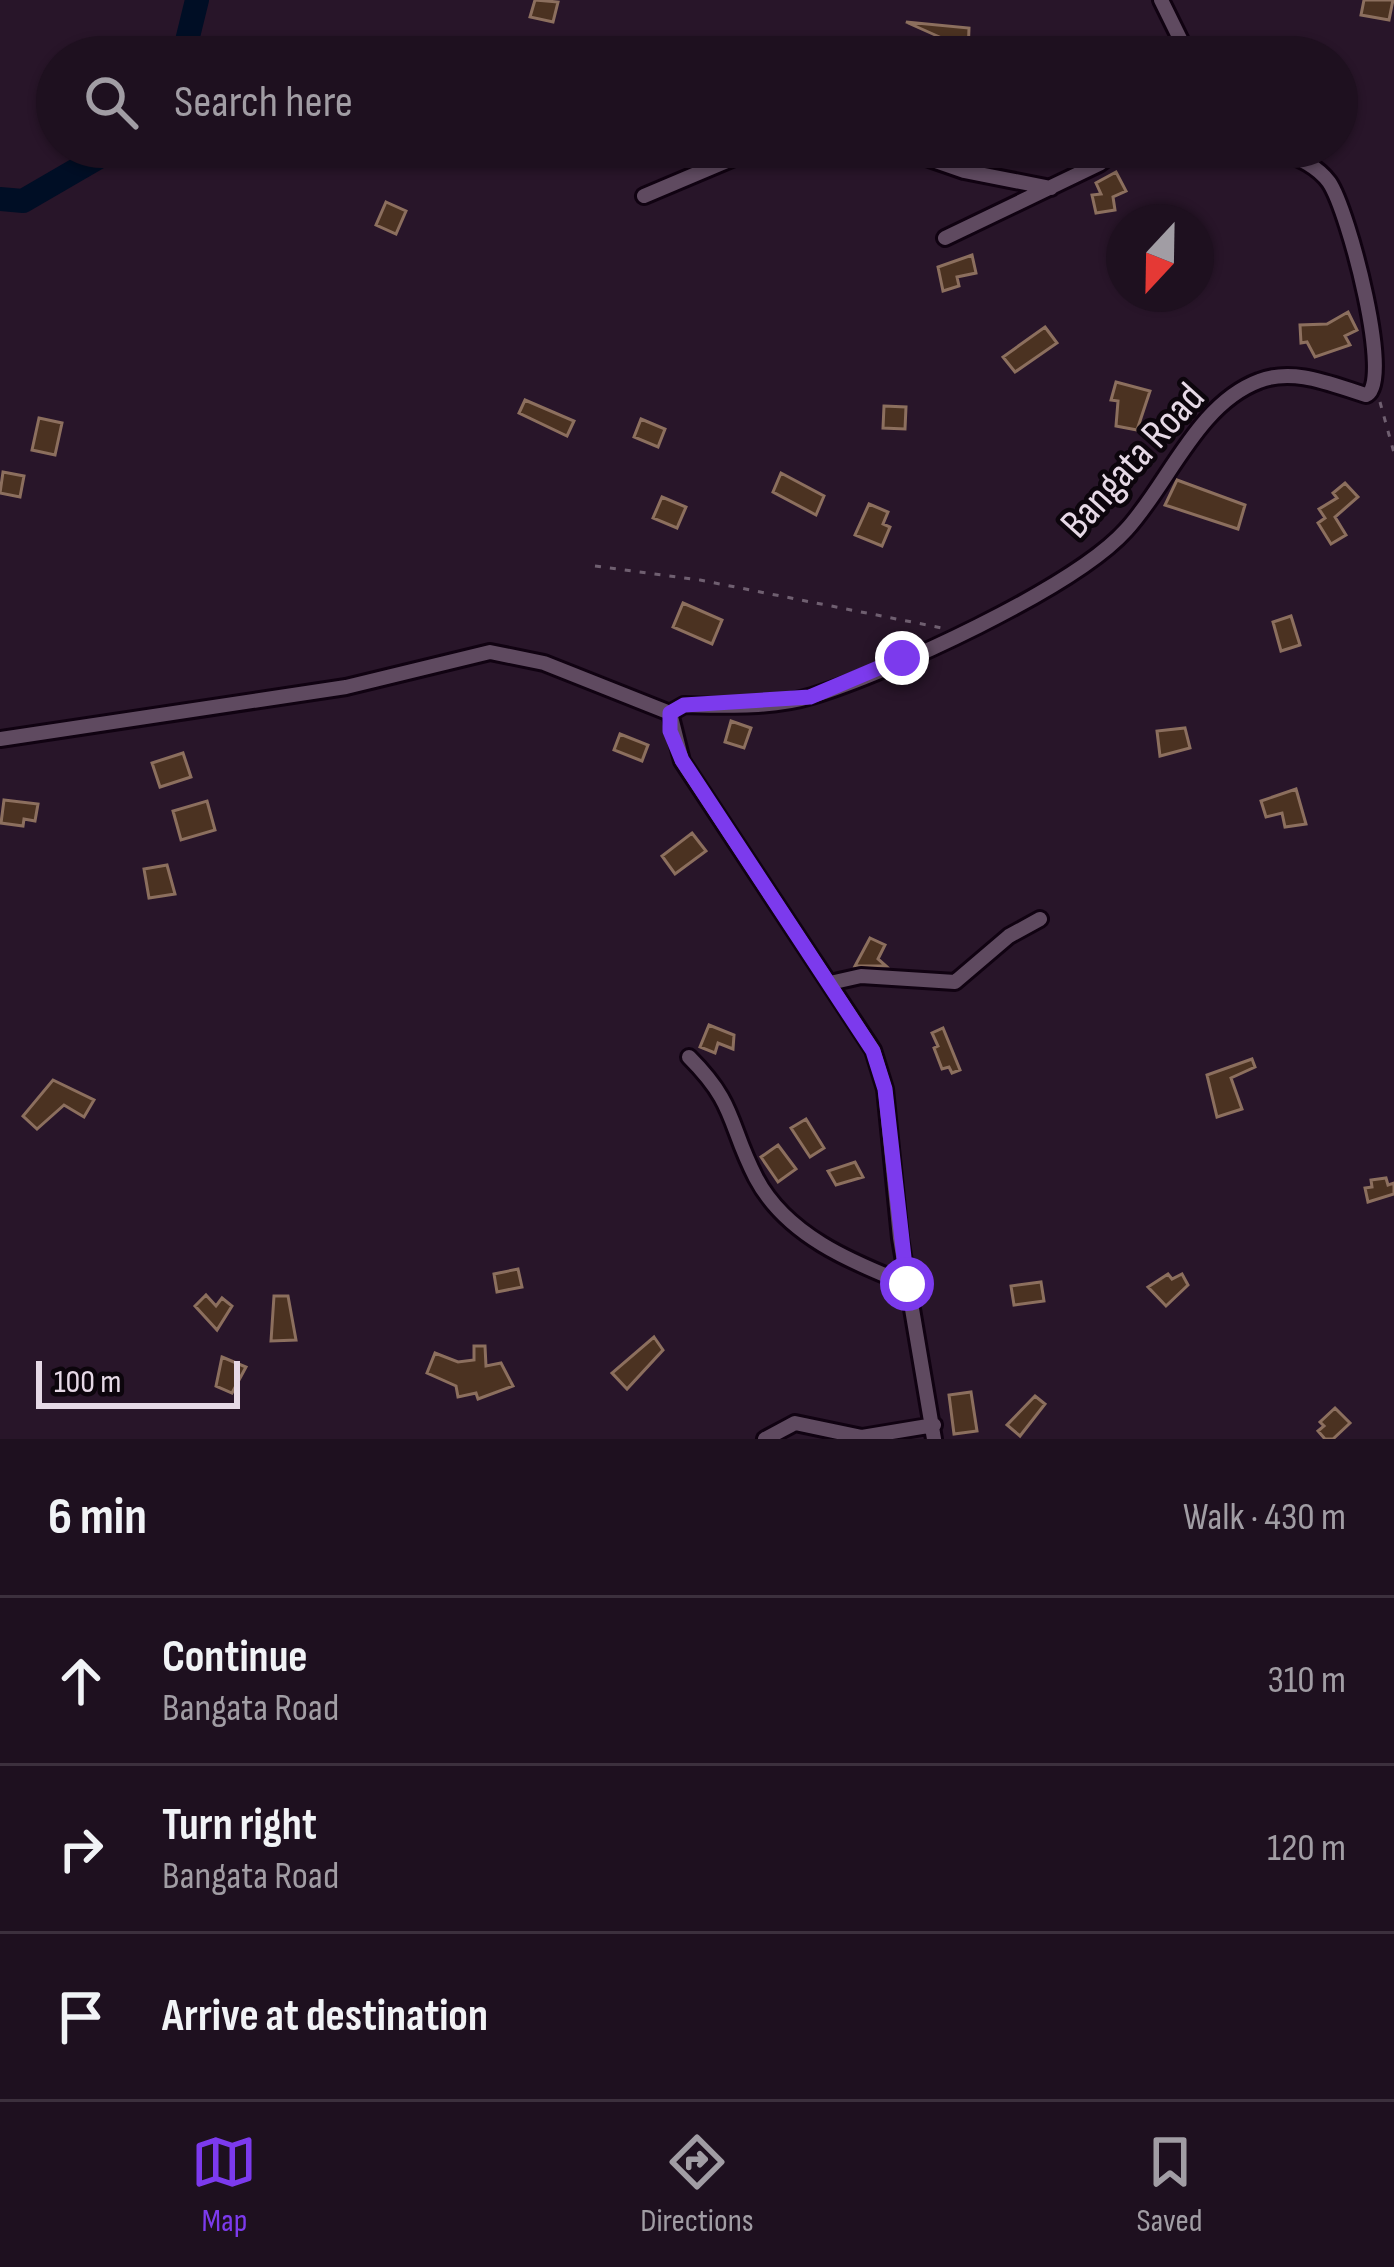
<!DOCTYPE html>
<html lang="en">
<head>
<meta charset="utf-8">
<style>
  :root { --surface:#1e101f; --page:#2b1e2c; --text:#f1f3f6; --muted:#a19da4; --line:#3c303d; --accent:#7c3aed }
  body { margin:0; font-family:"Sofia Sans Condensed",sans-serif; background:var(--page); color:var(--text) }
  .compass { position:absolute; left:1106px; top:204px; width:108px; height:108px; border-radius:50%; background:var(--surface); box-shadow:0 3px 9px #0004; rotate:202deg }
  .scale { position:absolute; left:36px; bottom:30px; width:204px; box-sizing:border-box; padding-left:12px; border:6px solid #e6d9e6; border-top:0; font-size:33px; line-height:42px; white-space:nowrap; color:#e6d9e6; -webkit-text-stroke:9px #0c050c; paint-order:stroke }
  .stop { position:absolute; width:36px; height:36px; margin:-27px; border:9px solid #7c3aed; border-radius:50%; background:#fff }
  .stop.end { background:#7c3aed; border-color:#fff; box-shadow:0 3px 12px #0008 }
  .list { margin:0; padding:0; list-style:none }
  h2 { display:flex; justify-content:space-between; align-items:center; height:156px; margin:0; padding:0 48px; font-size:51px }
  h2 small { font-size:39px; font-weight:400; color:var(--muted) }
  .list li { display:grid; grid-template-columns:78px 1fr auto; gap:36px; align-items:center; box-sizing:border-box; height:168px; padding:0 48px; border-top:3px solid var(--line) }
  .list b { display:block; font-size:45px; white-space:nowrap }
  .list p { margin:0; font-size:39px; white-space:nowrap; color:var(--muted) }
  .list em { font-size:39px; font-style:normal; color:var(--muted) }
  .icon { flex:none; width:66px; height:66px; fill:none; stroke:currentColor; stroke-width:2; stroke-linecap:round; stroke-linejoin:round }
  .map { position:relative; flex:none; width:1394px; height:1439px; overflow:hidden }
  .search { position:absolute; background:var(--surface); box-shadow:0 3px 9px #0004; left:36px; right:36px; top:36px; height:132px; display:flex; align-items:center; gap:30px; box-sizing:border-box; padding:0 42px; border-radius:66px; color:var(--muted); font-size:45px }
  .sheet { height:660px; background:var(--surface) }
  nav { display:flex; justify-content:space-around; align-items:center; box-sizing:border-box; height:168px; border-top:3px solid var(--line); background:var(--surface); font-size:33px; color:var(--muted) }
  nav a { display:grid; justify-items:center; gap:6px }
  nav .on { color:var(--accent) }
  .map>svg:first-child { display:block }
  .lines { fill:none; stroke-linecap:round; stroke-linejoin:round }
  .river { stroke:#000e25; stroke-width:24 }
  .building { fill:#4b3221; stroke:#8c6f5e; stroke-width:3 }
  .minor-casing { stroke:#100211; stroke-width:20 }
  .path { stroke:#6f5f70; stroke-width:3; stroke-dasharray:6 9; stroke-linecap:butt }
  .minor { stroke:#5f4a60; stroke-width:14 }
  .route { stroke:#7c3aed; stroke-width:15 }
  .labels { text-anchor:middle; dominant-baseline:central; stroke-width:9; stroke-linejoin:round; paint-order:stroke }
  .street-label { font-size:42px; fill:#e6d9e6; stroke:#0c050c }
</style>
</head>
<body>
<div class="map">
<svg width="1394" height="1439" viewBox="0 0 1394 1439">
  <rect width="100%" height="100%" fill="#281529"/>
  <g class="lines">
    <path class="river" d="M183,57L197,0
      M0,199L23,201L116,147"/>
  </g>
  <path class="building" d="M535,0L558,2L553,22L530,17Z
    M1364,0H1393L1389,20L1361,15Z
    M906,22L969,28L968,55L938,54V39H944Z
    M1116,172L1126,191L1113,197L1115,210L1096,213L1092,195L1101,194L1096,183Z
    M386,202L406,211L396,234L376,225Z
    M972,255L976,273L957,277L959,286L943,291L938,267Z
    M1348,312L1357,330L1345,336L1350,345L1315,357L1307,342L1301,343L1300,325L1327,324Z
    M1045,327L1057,343L1015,372L1003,357Z
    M1116,382L1150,391L1137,430L1116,426L1118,401L1111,400Z
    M525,400L574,421L567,436L519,413Z
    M884,406L906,407L905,429L883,428Z
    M39,418L62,423L55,455L32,450Z
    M641,419L665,429L658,447L634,437Z
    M3,472L24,476L20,497L0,493Z
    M781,473L824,496L816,515L773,492Z
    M1177,480L1245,505L1238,529L1165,505Z
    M1345,483L1358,497L1335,517L1346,535L1331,544L1318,523L1325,518L1319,509L1337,498L1333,493Z
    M662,497L686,507L677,528L653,518Z
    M869,504L888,512L883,524L890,527L882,546L855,535Z
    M683,603L722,620L712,644L673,627Z
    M1291,616L1300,645L1281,651L1273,622Z
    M731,721L751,728L744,748L725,742Z
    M1185,728L1190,748L1160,756L1157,731Z
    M620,734L648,745L642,761L614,750Z
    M183,753L191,777L160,787L152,763Z
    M1296,789L1306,824L1285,827L1282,813L1266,817L1261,801Z
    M4,800L38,804L35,821L24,819L23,826L1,823Z
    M207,801L215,830L181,840L173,811Z
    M692,833L706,851L675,874L662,856Z
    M167,865L175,894L149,898L144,869Z
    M870,938L885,945L878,959L886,966H855Z
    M709,1025L734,1035L733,1049L718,1043L715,1053L700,1047Z
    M943,1028L960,1070L952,1073L949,1067L942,1069L934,1048L938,1046L932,1033Z
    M1252,1059L1255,1067L1231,1078L1242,1109L1217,1117L1207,1075Z
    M53,1080L94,1100L84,1117L64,1105L37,1129L23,1116Z
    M806,1119L824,1148L810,1157L791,1128Z
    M778,1145L796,1169L778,1182L761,1157Z
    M855,1162L863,1177L836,1185L828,1171Z
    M1386,1178L1388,1185L1394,1183V1194L1368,1202L1365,1188L1372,1187L1371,1180Z
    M518,1269L522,1287L497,1292L494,1274Z
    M1168,1274L1172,1279L1182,1274L1188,1285L1166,1306L1148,1287Z
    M1041,1282L1044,1301L1014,1305L1011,1286Z
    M206,1295L216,1306L222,1298L232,1306L217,1330L195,1306Z
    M274,1296H288L296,1340L271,1341Z
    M654,1337L663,1350L627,1389L612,1373Z
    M474,1346H485L486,1366L501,1363L513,1386L478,1399L476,1393L458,1397L456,1386L427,1373L435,1353L458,1362L474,1360Z
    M222,1357L246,1367L232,1393L216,1386Z
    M971,1392L977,1431L954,1434L949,1395Z
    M1035,1396L1045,1404L1020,1436L1007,1425Z
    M1335,1408L1350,1423L1333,1439H1325L1318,1431L1324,1426L1320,1422Z"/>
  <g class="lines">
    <defs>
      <path id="minor" d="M1161,0L1189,57
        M895,147L964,171L1051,188
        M644,196L760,147
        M945,238L1099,164L1122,147
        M0,739L346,687L490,652L544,663L670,713
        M830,983L861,976L955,982L1009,936L1040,919
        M689,1057C737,1105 728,1124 756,1178C786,1235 851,1262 907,1284
        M765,1439L795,1423L862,1437L934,1425
        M934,1439L900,1238L885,1089L873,1050L682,761L670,713L684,705C724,706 773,708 812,696C888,673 1074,588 1126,530C1168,485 1197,404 1259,381C1294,367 1333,385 1366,395C1394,386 1349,211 1329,182C1316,164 1293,156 1273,147"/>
    </defs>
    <use href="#minor" class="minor-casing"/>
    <path class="path" d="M1380,402L1394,453
      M595,566L700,580L942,628"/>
    <use href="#minor" class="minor"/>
  </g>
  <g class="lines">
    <path class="route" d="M902,658L810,697L684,705L670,713V731L682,760L873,1051L885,1089L907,1284"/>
  </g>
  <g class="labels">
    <g class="street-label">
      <text transform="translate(1133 461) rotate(-48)">Bangata Road</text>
    </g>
  </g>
</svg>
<svg class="compass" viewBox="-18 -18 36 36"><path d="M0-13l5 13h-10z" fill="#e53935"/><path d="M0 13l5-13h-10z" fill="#a19da4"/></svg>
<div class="scale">100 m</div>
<div class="stop" style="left:907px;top:1284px"></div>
<div class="stop end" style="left:902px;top:658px"></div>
<div class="search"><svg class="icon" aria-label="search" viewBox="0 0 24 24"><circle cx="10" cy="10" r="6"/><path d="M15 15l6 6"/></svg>Search here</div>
</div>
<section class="sheet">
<h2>6 min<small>Walk · 430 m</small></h2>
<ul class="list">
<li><svg class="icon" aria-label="ahead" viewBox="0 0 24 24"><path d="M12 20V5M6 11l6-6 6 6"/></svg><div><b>Continue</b><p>Bangata Road</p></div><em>310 m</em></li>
<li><svg class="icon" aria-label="right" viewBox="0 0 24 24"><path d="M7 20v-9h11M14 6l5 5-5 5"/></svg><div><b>Turn right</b><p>Bangata Road</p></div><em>120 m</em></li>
<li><svg class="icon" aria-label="arrive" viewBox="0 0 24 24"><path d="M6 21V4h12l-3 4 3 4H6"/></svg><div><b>Arrive at destination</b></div></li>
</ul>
</section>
<nav>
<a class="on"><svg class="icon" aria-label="map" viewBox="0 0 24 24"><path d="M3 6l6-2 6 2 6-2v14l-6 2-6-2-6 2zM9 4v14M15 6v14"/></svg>Map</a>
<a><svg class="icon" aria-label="directions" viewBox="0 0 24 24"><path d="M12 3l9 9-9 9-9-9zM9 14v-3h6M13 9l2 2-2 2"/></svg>Directions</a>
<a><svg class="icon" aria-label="saved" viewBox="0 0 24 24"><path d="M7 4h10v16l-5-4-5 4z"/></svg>Saved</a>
</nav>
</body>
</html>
